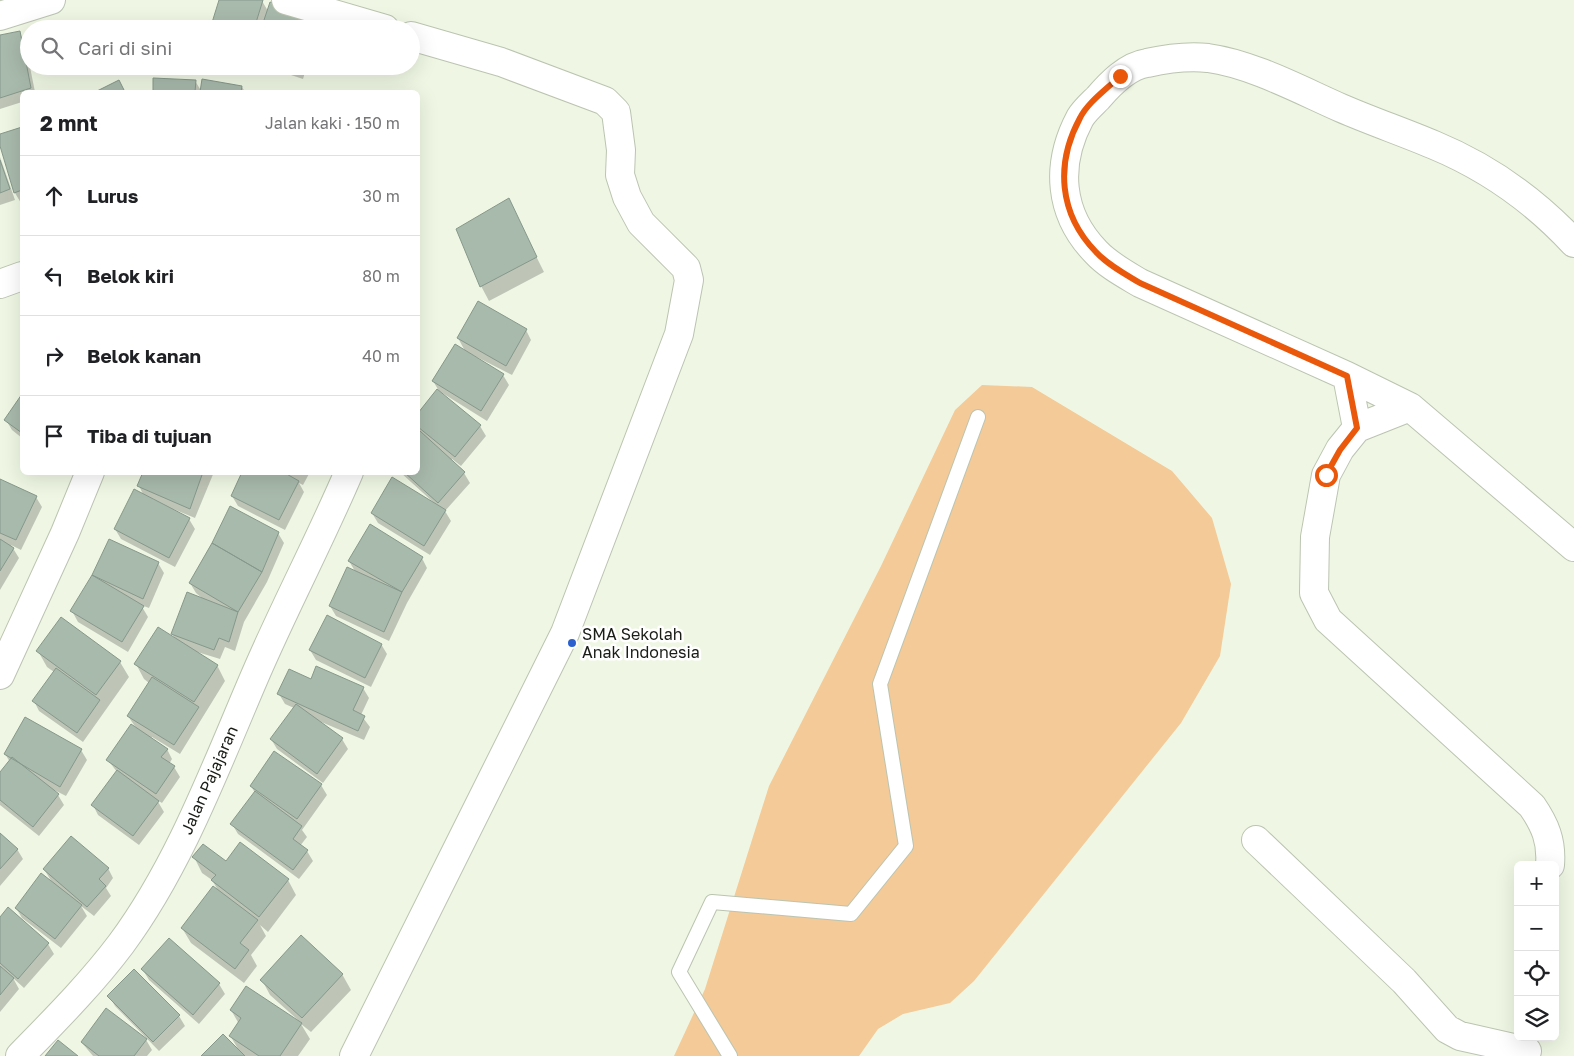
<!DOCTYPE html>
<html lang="id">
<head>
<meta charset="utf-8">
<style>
  :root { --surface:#fff; --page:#f6f6f6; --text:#202124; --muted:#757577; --line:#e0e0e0 }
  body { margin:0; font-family:"Golos Text",sans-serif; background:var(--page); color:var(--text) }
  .controls { position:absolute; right:15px; bottom:15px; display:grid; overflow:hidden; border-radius:8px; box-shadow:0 5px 20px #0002 }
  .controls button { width:45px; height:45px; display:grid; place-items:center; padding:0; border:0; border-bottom:1px solid var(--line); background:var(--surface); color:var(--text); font:25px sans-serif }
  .stop { position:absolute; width:15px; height:15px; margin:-11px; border:4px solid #ea580c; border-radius:50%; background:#fff }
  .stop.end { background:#ea580c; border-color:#fff; box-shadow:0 1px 5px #0008 }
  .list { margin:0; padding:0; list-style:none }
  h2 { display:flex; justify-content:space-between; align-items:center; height:65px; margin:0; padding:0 20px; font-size:21px }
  h2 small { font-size:16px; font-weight:400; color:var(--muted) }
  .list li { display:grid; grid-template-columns:32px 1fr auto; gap:15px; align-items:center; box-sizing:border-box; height:80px; padding:0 20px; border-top:1px solid var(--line) }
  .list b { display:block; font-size:19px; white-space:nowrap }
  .list em { font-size:16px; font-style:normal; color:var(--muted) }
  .icon { flex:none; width:28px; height:28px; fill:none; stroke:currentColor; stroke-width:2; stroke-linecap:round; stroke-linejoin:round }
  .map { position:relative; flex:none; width:1574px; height:1056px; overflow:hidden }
  .search { position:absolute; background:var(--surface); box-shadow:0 5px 20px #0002; left:20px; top:20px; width:400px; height:55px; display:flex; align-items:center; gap:12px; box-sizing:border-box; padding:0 18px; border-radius:28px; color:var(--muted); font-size:19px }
  .panel { position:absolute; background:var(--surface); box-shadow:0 5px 20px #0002; left:20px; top:90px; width:400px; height:385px; border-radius:8px }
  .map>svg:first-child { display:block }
  .green { fill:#f3ca98 }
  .shadow { fill:#0003 }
  .building { fill:#a8baac; stroke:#86988b }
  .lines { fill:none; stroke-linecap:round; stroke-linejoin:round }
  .lane-casing { stroke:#bbc4b1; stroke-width:16 }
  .street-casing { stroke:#bbc4b1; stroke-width:30 }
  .lane { stroke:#fff; stroke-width:14 }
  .street { stroke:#fff; stroke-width:28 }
  .route { stroke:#ea580c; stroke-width:6 }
  .poi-dot { fill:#2a61cf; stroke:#fff; stroke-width:2 }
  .labels { text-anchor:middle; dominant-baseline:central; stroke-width:5; stroke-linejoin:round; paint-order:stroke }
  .poi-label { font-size:16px; fill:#1a1d16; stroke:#fff; text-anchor:start }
  .street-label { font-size:16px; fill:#1a1d16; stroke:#fff }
</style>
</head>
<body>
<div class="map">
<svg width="1574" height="1056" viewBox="0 0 1574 1056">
  <rect width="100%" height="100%" fill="#eff7e4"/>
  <path class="green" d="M982,385L1032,387L1172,471L1212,518L1231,584L1220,656L1181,723L974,981L950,1003L903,1014L878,1029L859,1056H674L705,989L769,786L881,566L955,410Z"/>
  <path class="shadow" d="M220,0H258L262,1L268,11L313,17L319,27L211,29Z
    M19,32L25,42L35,92H22V102L0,109V37Z
    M264,66H307L303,79Z
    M155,79L195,81L202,92L242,87L245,92H154Z
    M119,82L125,92H98Z
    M22,128V202L21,203L15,193L0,135Z
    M0,157L15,200L0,205Z
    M508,200L544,272L489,301L481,286Z
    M526,330L531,340L512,375L465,351L458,338Z
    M455,345L503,375L509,385L487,421L439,391L433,381Z
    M437,391L480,426L486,436L461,466L452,459L451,461L464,473L470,483L445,511L451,521L430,555L378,523L372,513L433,502L400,472H418V436L420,433L418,430V415Z
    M22,396V438L12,430L6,420Z
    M145,472H214L195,518L173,509L172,510L189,519L195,529L175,567L121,539L115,529L144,496L139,486Z
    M244,472H310L303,485L299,483L304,492L285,530L238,506L232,496Z
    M0,480L36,497L42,507L21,550L11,545L19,558L0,590Z
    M231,508L278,533L284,543L267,582L244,622L235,651L225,647L220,659L194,651L217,665L225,681L180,754L152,737L151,739L167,749L172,759L169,764L174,767L180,777L162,803L157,800L164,812L139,845L98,815L93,805L117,772L108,760L136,728L128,716L149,683L144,679L136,664L176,639L172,634L203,599L196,593L190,583Z
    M109,540L158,563L164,573L149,608L141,605L148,617L128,652L78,622L72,611L93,576Z
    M422,558L427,568L407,603L389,641L336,616L330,606L356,573L349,561Z
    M381,644L387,654L371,687L316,660L310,650Z
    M38,651L120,662L129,677L83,742L39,711L34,701L54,672L47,667Z
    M311,680L363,688L369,698L361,715L370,727L364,740L314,719L342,739L348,749L323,783L277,749L271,739L294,708L285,704L279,694Z
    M81,750L87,760L66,796L46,786L58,795L64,805L39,836L0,805V774L10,762L5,754Z
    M275,753L321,785L327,795L302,830L307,837L300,846L307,851L313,861L299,879L238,834L232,824L255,793L251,786Z
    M0,834L17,849L23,859L0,886Z
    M194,857L226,863L288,880L296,895L268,932L260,925L266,936L251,955L257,966L244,983L191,943L182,928L219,892L212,880L202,873Z
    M108,868L113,878L106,888L111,896L94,916L81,906L87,916L61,948L22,918L16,908L53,884L44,869Z
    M8,909L48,944L54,954L24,988L13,978L19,989L0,1012V918Z
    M170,940L219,984L225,994L199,1024L149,980L143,970Z
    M134,971L179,1016L185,1026L159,1051L115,1006L109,996Z
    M342,974L351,990L311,1032L301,1024L310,1039L298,1056H203L238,1049L231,1037L239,1024L231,1010L298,1020L270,995L262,980Z
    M145,1038L152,1050L147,1056H93L82,1043Z"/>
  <path class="building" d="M219,0H263L254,29H210Z
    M270,2L314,16L310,29H261Z
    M20,31L31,88L0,98V35Z
    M153,78L196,80L195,92H153Z
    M202,79L242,86L241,92H200Z
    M119,80L125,92H95Z
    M22,127V190L14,193L0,146V134Z
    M0,160L10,189L0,193Z
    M509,198L537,257L480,287L456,229Z
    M478,301L527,329L506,366L457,338Z
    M455,344L504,374L481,411L432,381Z
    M437,389L481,425L455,457L418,427V413Z
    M22,394V433L4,420Z
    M420,431L465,472L438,503L404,472H418V434Z
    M143,472H203L190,509L137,486Z
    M242,472H283L299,481L279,520L231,496Z
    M392,477L446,510L424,546L371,513Z
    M0,479L37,496L16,540L0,533Z
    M134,489L190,518L169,558L114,529Z
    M230,506L279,532L262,572L212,543Z
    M370,524L423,557L402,592L348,561Z
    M0,539L14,548L0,571Z
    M109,539L159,562L143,599L92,575Z
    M212,543L262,572L238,612L189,583Z
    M347,567L402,592L384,632L329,606Z
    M92,575L144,606L122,642L70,611Z
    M187,592L238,612L229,642L219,638L214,650L171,634Z
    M327,615L382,644L365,678L309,650Z
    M61,617L121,661L96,695L36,651Z
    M158,627L218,665L194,702L134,664Z
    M316,666L364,687L353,710L365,716L358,731L277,694L289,669L311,679Z
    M56,668L100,700L77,733L32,701Z
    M152,677L199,707L174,745L127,716Z
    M296,704L343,738L317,774L270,739Z
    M25,717L82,749L60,787L4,754Z
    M131,724L168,749L161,757L175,766L156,794L106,760Z
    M274,751L322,784L297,819L250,786Z
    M12,757L59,794L33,827L0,800V772Z
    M117,770L159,801L133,836L91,805Z
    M255,791L302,826L293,839L308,850L293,870L230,824Z
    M0,833L18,849L0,869Z
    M71,836L109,868L99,879L106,886L87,907L43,869Z
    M240,842L289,879L259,917L211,880L216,875L192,857L203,844L226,861Z
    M41,873L82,905L55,939L15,908Z
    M213,886L258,920L240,943L249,950L235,969L181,928Z
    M8,907L49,943L18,979L0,963V917Z
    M301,935L343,974L302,1018L260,980Z
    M169,938L220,983L193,1015L141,969Z
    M0,966L14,978L0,995Z
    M134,969L180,1015L153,1042L107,996Z
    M246,986L302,1023L280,1056H259L229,1036L241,1018L230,1010Z
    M106,1008L147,1039L134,1056H99L81,1042Z
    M223,1034L245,1056H201Z
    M58,1040L78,1056H45Z"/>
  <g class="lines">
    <defs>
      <path id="lane" d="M730,1056L679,972L712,902L851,914L906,846L880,684L978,417"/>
      <path id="street" d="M286,0L385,29
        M0,16L51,0
        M0,284L22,276
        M1347,376L1410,407L1574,547
        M1357,428L1410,407
        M0,675L65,533L90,472
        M1256,840L1404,981L1447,1029L1460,1036L1527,1051
        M1550,865C1552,841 1545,825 1532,806L1328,620L1314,593L1315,537L1326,475L1340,449L1357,428L1347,376L1140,283C1125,274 1108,265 1096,252C1059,214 1055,165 1080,118C1084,111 1092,104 1098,98C1110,84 1127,66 1147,63C1165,59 1189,56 1208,58C1252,64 1300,90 1341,108C1371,121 1403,132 1434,145C1487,167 1535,201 1574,243
        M20,1056C55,1020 91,984 121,944C181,863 217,763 257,671C286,604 320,540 349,472
        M354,1056L565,633L679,334L689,280L686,268L641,223L627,197L620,175L621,150L616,112L605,101L501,62L411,36"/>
    </defs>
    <use href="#lane" class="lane-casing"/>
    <use href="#street" class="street-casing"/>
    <use href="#lane" class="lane"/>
    <use href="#street" class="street"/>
  </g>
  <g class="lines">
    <path class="route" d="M1120,76C1107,89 1088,102 1080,118C1055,164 1059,214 1096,252C1108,265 1125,274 1140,283L1347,376L1357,428L1340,450L1326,475"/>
  </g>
  <circle class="poi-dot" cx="572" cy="643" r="5"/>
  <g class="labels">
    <g class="poi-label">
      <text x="582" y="634">SMA Sekolah<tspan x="582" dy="18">Anak Indonesia</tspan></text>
    </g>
    <g class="street-label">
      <text transform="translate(209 780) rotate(-66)">Jalan Pajajaran</text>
    </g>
  </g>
</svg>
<div class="controls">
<button>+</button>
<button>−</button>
<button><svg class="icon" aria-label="locate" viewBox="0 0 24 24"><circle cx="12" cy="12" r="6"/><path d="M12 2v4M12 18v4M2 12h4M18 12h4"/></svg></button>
<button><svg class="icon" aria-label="layers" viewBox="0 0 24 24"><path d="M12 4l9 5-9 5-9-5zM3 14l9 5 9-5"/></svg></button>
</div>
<div class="stop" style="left:1326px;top:475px"></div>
<div class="stop end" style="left:1120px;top:76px"></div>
<div class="search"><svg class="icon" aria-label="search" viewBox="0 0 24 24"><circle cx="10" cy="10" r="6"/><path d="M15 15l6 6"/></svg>Cari di sini</div>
<section class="panel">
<h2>2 mnt<small>Jalan kaki · 150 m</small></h2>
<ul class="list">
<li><svg class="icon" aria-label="ahead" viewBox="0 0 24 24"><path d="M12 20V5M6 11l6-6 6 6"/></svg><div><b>Lurus</b></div><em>30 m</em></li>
<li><svg class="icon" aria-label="left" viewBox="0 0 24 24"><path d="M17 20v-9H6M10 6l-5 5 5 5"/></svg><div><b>Belok kiri</b></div><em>80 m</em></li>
<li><svg class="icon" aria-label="right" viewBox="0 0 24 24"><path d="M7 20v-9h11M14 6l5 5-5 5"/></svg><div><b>Belok kanan</b></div><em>40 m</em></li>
<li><svg class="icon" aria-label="arrive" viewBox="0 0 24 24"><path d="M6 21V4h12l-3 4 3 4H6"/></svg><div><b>Tiba di tujuan</b></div></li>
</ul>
</section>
</div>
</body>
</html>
